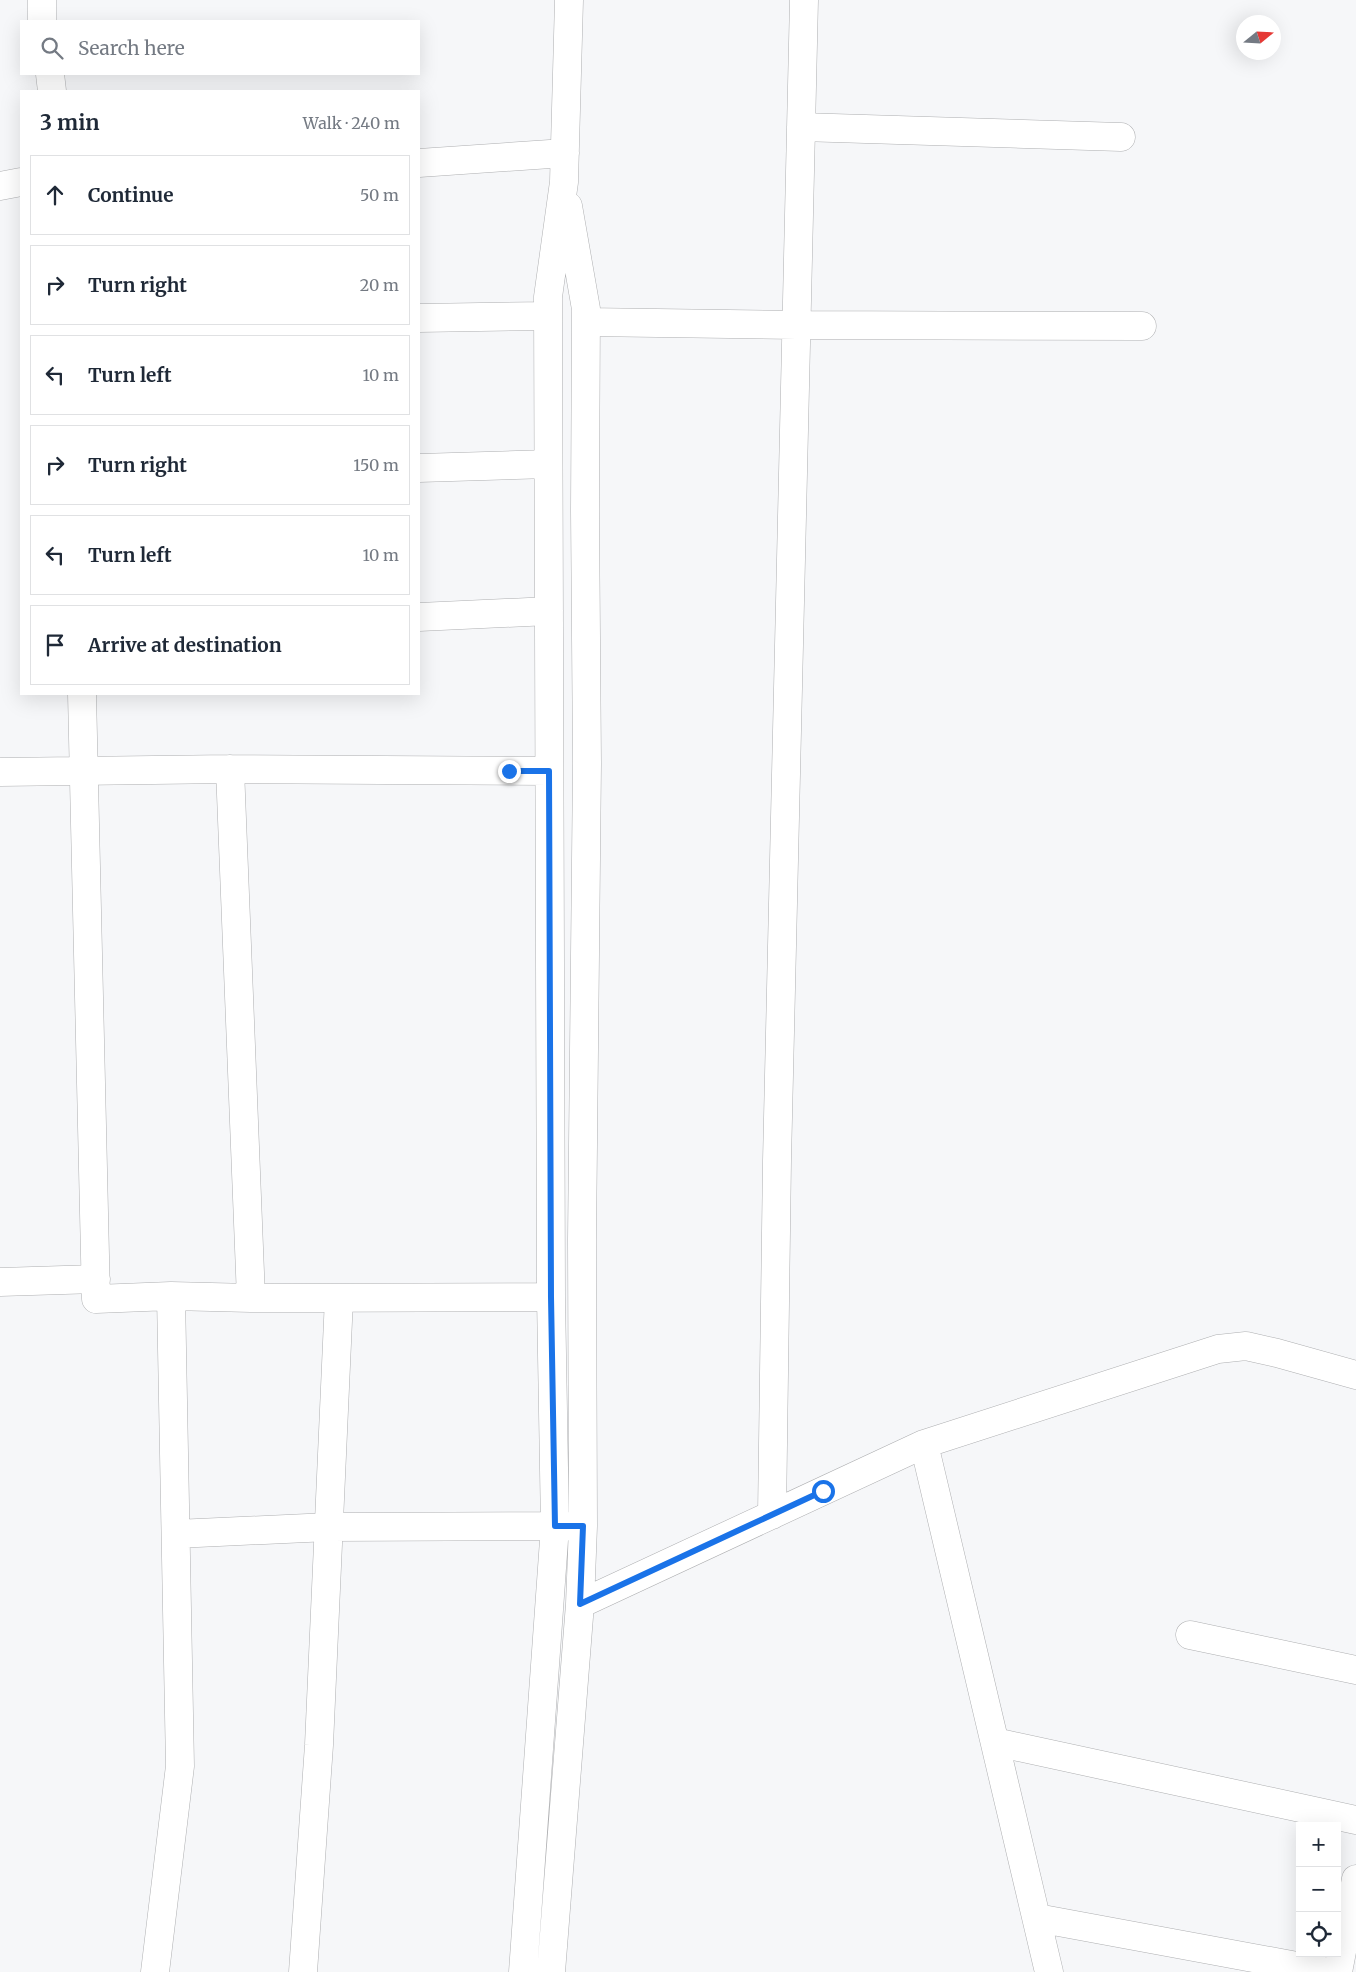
<!DOCTYPE html>
<html lang="en">
<head>
<meta charset="utf-8">
<style>
  :root { --surface:#fff; --page:#f6f6f7; --text:#1f2937; --muted:#747a83; --line:#e0e1e3 }
  body { margin:0; font-family:Merriweather,serif; background:var(--page); color:var(--text) }
  .controls { position:absolute; right:15px; bottom:15px; display:grid; overflow:hidden; border-radius:0px; box-shadow:0 5px 20px #0002 }
  .controls button { width:45px; height:45px; display:grid; place-items:center; padding:0; border:0; border-bottom:1px solid var(--line); background:var(--surface); color:var(--text); font:25px sans-serif }
  .compass { position:absolute; left:1236px; top:15px; width:45px; height:45px; border-radius:50%; background:var(--surface); box-shadow:0 5px 20px #0002; rotate:72deg }
  .stop { position:absolute; width:15px; height:15px; margin:-11px; border:4px solid #1a73e8; border-radius:50%; background:#fff }
  .stop.end { background:#1a73e8; border-color:#fff; box-shadow:0 1px 5px #0008 }
  .list { margin:0; padding:0; list-style:none }
  h2 { display:flex; justify-content:space-between; align-items:center; height:65px; margin:0; padding:0 20px; font-size:21px }
  h2 small { font-size:16px; font-weight:400; color:var(--muted) }
  .list li { display:grid; grid-template-columns:32px 1fr auto; gap:15px; align-items:center; box-sizing:border-box; height:80px; margin:0 10px 10px; padding:0 10px; border:1px solid var(--line); border-radius:0px }
  .list b { display:block; font-size:19px; white-space:nowrap }
  .list em { font-size:16px; font-style:normal; color:var(--muted) }
  .icon { flex:none; width:28px; height:28px; fill:none; stroke:currentColor; stroke-width:2; stroke-linecap:round; stroke-linejoin:round }
  .map { position:relative; flex:none; width:1356px; height:1972px; overflow:hidden }
  .search { position:absolute; background:var(--surface); box-shadow:0 5px 20px #0002; left:20px; top:20px; width:400px; height:55px; display:flex; align-items:center; gap:12px; box-sizing:border-box; padding:0 18px; border-radius:0px; color:var(--muted); font-size:19px }
  .panel { position:absolute; background:var(--surface); box-shadow:0 5px 20px #0002; left:20px; top:90px; width:400px; height:605px; border-radius:0px }
  .map>svg:first-child { display:block }
  .lines { fill:none; stroke-linecap:round; stroke-linejoin:round }
  .minor-casing { stroke:#aeafb1; stroke-width:29 }
  .minor { stroke:#fff; stroke-width:28 }
  .route { stroke:#1a73e8; stroke-width:6 }
</style>
</head>
<body>
<div class="map">
<svg width="1356" height="1972" viewBox="0 0 1356 1972">
  <rect width="100%" height="100%" fill="#f6f7f9"/>
  <g class="lines">
    <defs>
      <path id="minor" d="M42,0V21
        M50,74L52,91
        M801,127L1121,137
        M419,163L565,153
        M0,186L21,182
        M419,318L548,316
        M586,322L797,325L1142,326
        M419,468L548,464
        M419,617L549,611
        M82,694L96,1299L171,1296L251,1298L551,1297
        M230,769L251,1298
        M0,772L230,769L549,771
        M0,1282L96,1279
        M924,1444L1049,1972
        M772,1515L777,1161L804,0
        M176,1534L329,1527L572,1526
        M580,1604L924,1444L1218,1349L1246,1346L1277,1353L1356,1375
        M1190,1635L1356,1670
        M995,1742L1356,1820
        M1037,1918L1329,1972
        M155,1972L180,1766L171,1296
        M303,1972L319,1745L339,1298
        M523,1972L555,1526L551,1297L548,297L564,182L569,0
        M551,1972L580,1604L583,1526L582,1240L587,764L585,511L586,309L568,206
        M1338,1972L1356,1879"/>
    </defs>
    <use href="#minor" class="minor-casing"/>
    <use href="#minor" class="minor"/>
  </g>
  <g class="lines">
    <path class="route" d="M509,771H549L551,1297L555,1526H583L580,1604L823,1491"/>
  </g>
</svg>
<div class="controls">
<button>+</button>
<button>−</button>
<button><svg class="icon" aria-label="locate" viewBox="0 0 24 24"><circle cx="12" cy="12" r="6"/><path d="M12 2v4M12 18v4M2 12h4M18 12h4"/></svg></button>
</div>
<svg class="compass" viewBox="-18 -18 36 36"><path d="M0-13l5 13h-10z" fill="#e53935"/><path d="M0 13l5-13h-10z" fill="#747a83"/></svg>
<div class="stop" style="left:823px;top:1491px"></div>
<div class="stop end" style="left:509px;top:771px"></div>
<div class="search"><svg class="icon" aria-label="search" viewBox="0 0 24 24"><circle cx="10" cy="10" r="6"/><path d="M15 15l6 6"/></svg>Search here</div>
<section class="panel">
<h2>3 min<small>Walk · 240 m</small></h2>
<ul class="list">
<li><svg class="icon" aria-label="ahead" viewBox="0 0 24 24"><path d="M12 20V5M6 11l6-6 6 6"/></svg><div><b>Continue</b></div><em>50 m</em></li>
<li><svg class="icon" aria-label="right" viewBox="0 0 24 24"><path d="M7 20v-9h11M14 6l5 5-5 5"/></svg><div><b>Turn right</b></div><em>20 m</em></li>
<li><svg class="icon" aria-label="left" viewBox="0 0 24 24"><path d="M17 20v-9H6M10 6l-5 5 5 5"/></svg><div><b>Turn left</b></div><em>10 m</em></li>
<li><svg class="icon" aria-label="right" viewBox="0 0 24 24"><path d="M7 20v-9h11M14 6l5 5-5 5"/></svg><div><b>Turn right</b></div><em>150 m</em></li>
<li><svg class="icon" aria-label="left" viewBox="0 0 24 24"><path d="M17 20v-9H6M10 6l-5 5 5 5"/></svg><div><b>Turn left</b></div><em>10 m</em></li>
<li><svg class="icon" aria-label="arrive" viewBox="0 0 24 24"><path d="M6 21V4h12l-3 4 3 4H6"/></svg><div><b>Arrive at destination</b></div></li>
</ul>
</section>
</div>
</body>
</html>
